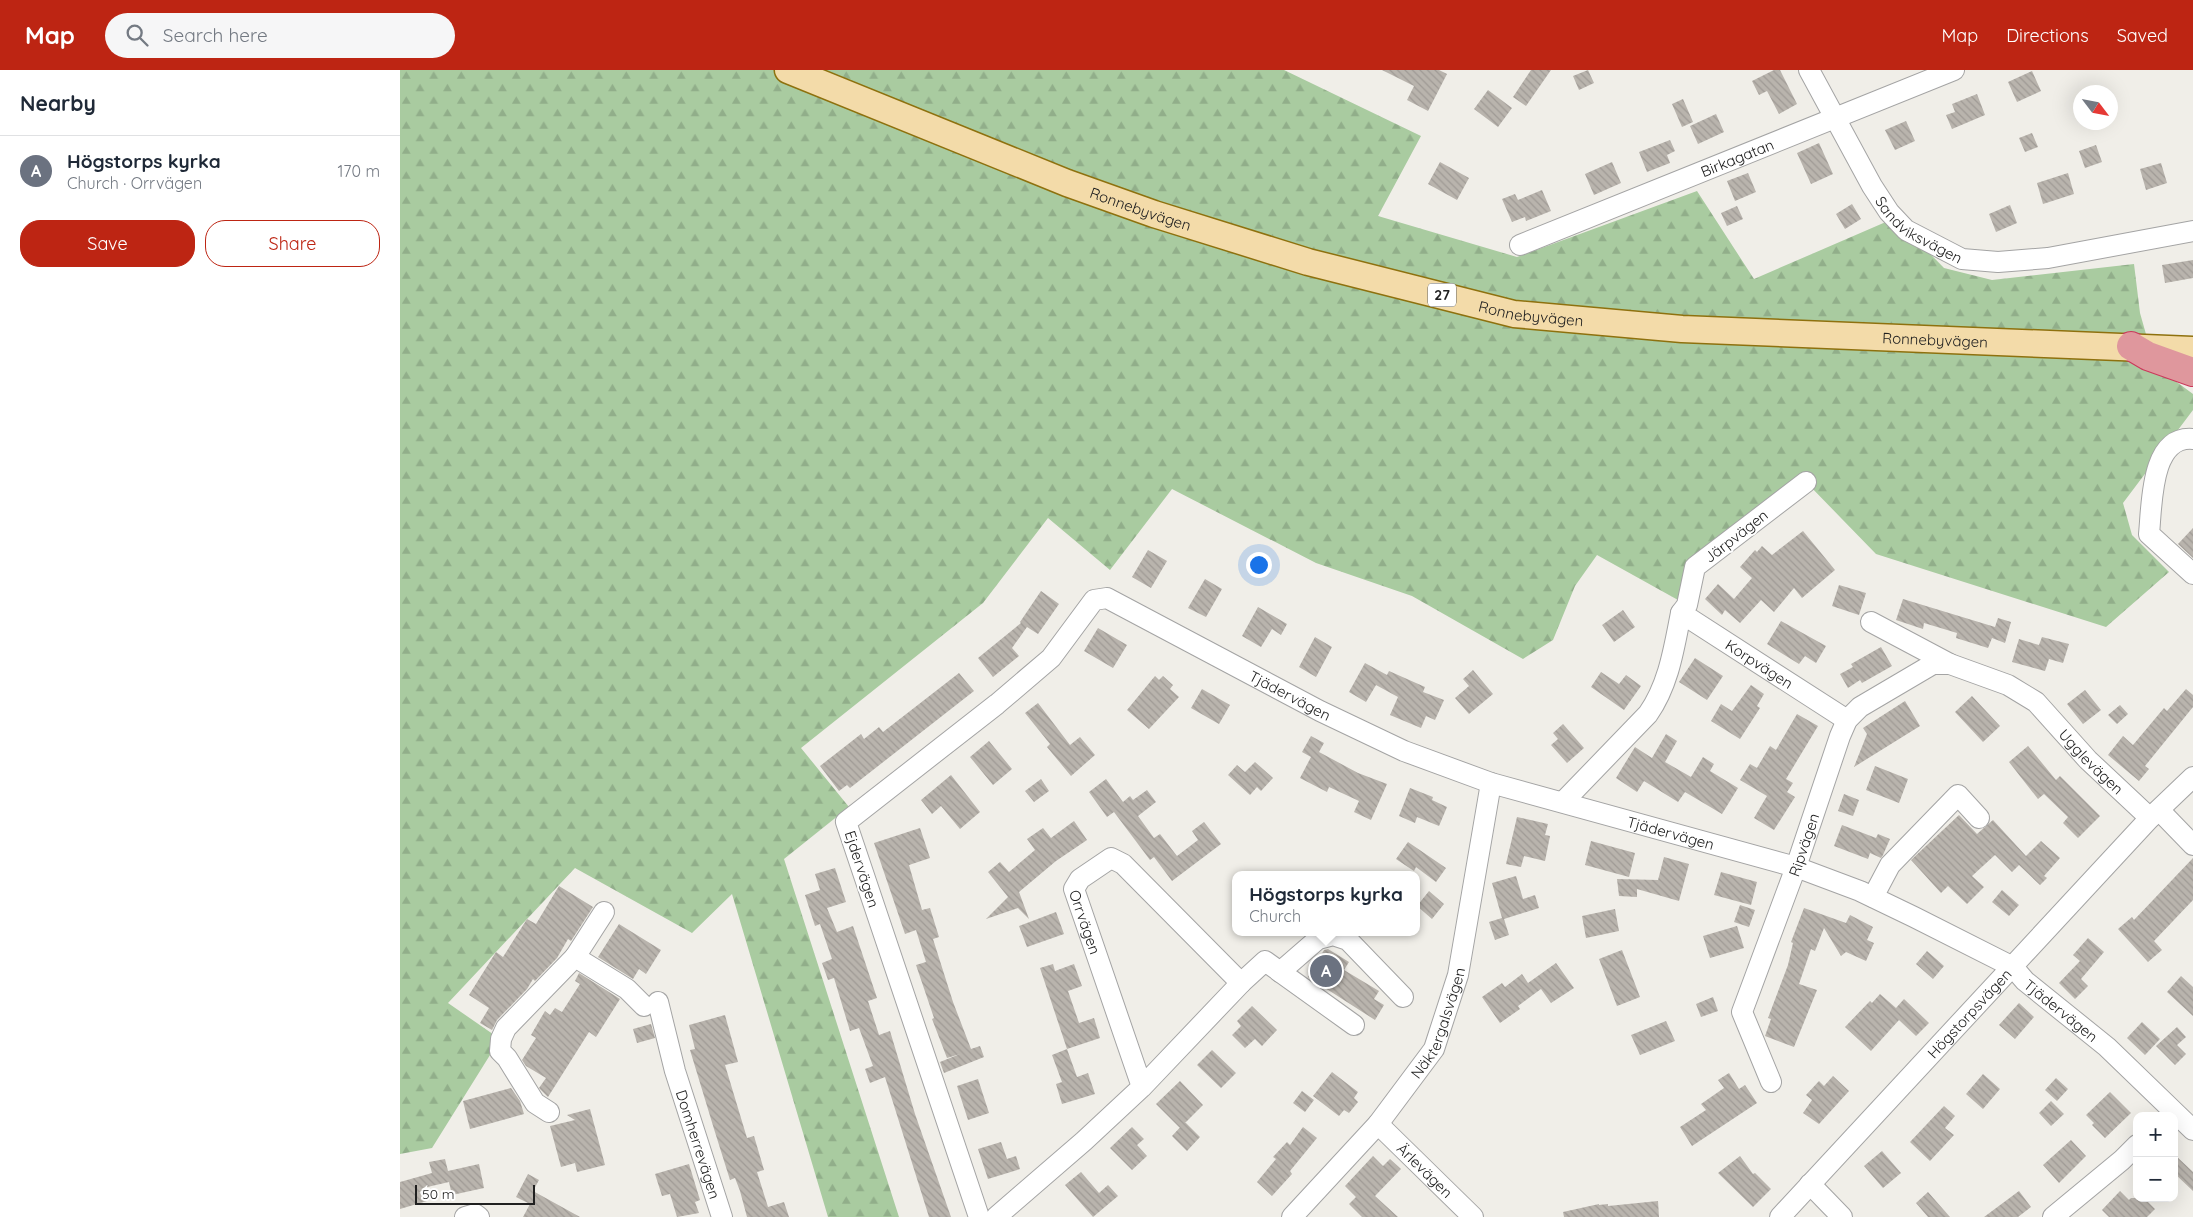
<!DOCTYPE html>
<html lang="en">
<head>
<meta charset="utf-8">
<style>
  :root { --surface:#fff; --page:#f6f6f7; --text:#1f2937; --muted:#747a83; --line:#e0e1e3; --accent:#bd2513 }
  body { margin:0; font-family:Quicksand,sans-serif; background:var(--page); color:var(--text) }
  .controls { position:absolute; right:15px; bottom:15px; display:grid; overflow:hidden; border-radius:10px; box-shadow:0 5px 20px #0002 }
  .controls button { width:45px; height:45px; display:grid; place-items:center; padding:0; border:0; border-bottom:1px solid var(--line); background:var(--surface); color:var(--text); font:25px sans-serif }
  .compass { position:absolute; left:1673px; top:15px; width:45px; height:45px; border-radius:50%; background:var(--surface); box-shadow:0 5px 20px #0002; rotate:122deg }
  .scale { position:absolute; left:15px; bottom:12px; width:120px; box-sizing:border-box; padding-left:5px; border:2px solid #202020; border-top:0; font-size:14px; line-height:18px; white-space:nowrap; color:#202020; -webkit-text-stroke:4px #fff; paint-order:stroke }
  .you { position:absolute; left:858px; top:494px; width:18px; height:18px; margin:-12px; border:4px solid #fff; border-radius:50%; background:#1a73e8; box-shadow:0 0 0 8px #1a73e833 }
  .badge { display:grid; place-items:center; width:32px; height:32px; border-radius:50%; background:var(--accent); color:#fff; font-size:16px; font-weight:700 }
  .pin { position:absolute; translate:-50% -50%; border:2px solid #fff; box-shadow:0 1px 5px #0006 }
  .popup { position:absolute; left:832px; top:801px; width:188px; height:65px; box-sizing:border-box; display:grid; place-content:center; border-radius:10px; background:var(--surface); filter:drop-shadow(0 1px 4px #0005); font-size:16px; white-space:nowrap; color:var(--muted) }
  .popup b { font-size:19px; color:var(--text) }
  .popup::after { content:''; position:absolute; left:50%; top:100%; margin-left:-10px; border:10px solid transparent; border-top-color:var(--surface) }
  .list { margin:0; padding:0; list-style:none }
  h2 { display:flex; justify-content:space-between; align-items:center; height:65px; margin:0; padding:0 20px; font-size:21px }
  h2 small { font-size:16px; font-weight:400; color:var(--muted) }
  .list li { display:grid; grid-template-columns:32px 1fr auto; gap:15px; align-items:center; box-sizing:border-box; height:70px; padding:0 20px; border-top:1px solid var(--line) }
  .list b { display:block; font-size:19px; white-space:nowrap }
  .list p { margin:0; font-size:16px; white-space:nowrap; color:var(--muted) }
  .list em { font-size:16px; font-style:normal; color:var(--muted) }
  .actions { display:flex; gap:10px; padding:15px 20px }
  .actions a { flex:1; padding:11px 0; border:1px solid var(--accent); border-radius:20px; text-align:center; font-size:18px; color:var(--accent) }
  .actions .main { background:var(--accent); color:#fff }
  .icon { flex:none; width:28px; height:28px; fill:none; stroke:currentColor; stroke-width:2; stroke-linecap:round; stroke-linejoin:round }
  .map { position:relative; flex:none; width:1793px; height:1147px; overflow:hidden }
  header { display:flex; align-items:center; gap:30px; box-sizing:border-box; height:70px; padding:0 25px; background:var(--accent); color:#fff }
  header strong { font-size:24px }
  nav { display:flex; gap:28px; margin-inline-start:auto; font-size:18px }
  .search { width:350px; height:45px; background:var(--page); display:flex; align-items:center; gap:12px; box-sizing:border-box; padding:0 18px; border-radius:28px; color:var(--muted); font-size:19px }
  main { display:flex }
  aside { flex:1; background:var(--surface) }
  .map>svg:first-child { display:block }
  .forest { fill:url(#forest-firs) }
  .building { fill:url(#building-back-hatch) }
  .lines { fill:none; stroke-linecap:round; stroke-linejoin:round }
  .minor-casing { stroke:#a4a4a4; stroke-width:22 }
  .major-casing { stroke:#8e710e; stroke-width:29 }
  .highway-casing { stroke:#cb385b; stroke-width:30 }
  .minor { stroke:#fff; stroke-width:20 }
  .major { stroke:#f3dba9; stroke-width:26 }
  .highway { stroke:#df979d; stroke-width:28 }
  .labels { text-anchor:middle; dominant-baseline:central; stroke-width:4; stroke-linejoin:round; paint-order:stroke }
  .shield { fill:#fff; stroke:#636363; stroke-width:1 }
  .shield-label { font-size:14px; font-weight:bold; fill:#202020 }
  .street-label { font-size:15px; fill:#202020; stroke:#fff }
</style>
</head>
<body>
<header>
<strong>Map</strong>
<div class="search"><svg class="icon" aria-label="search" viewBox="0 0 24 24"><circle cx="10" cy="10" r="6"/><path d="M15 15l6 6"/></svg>Search here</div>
<nav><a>Map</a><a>Directions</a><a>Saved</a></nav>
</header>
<main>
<aside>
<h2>Nearby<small></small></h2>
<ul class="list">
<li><span class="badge" style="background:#6b7280">A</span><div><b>Högstorps kyrka</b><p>Church · Orrvägen</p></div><em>170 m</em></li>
</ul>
<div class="actions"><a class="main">Save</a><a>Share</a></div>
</aside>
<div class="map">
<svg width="1793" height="1147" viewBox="0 0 1793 1147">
  <defs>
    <pattern id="forest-firs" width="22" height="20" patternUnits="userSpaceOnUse" patternTransform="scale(1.25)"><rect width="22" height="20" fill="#a9cba0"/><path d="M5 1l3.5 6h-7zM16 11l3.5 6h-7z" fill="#91ae8a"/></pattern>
    <pattern id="building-back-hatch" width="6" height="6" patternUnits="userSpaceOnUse" patternTransform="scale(1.25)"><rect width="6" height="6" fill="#b9b4ad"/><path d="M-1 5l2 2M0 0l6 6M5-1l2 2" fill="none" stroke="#9f9a95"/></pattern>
  </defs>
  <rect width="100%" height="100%" fill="#f0eee8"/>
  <path class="forest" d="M0,0H884L1021,66L978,146L1117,187L1297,121L1354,209L1495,148L1544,198L1592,210L1734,194L1740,243L1755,296L1793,324V340L1723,433L1732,465L1769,502L1706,557L1476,484L1406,412L1295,497L1287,535L1197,485L1175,516L1153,570L1123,589L1012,526L916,493L772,419L710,500L648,448L583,533L401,678L449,737L384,789L499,1147H428L332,824L292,863L175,798L48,933L100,969L32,1078L0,1084Z"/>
  <path class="building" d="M982,0H1039L1047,4L1028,41L1007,30L1014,16Z
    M1131,0H1151L1126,36L1113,27Z
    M1188,0L1194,13L1179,20L1173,6Z
    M1374,0H1380L1397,34L1379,44L1367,21L1359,25L1352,11Z
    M1632,1L1641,21L1617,32L1608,12Z
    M1088,20L1112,38L1098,57L1074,39Z
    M1577,24L1585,45L1552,59L1546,45L1555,42L1552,34Z
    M1283,29L1293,52L1282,57L1272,34Z
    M1316,44L1324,62L1298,74L1290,56Z
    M1506,51L1515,71L1495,80L1485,60Z
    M1632,63L1638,77L1625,82L1619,68Z
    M1270,70L1275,81L1267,85L1270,93L1247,102L1239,82Z
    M1419,73L1433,104L1411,114L1397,83Z
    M1696,75L1702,92L1685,98L1679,81Z
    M1040,92L1069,108L1057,130L1028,114Z
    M1212,92L1221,113L1194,125L1185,104Z
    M1761,93L1767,113L1746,120L1740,99Z
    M1348,103L1356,122L1335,131L1327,111Z
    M1668,103L1674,124L1643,134L1637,113Z
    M1142,120L1151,141L1126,151L1125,147L1112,152L1102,129L1115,124L1118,130Z
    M1452,134L1461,149L1445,159L1436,144Z
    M1610,135L1617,153L1596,162L1589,144Z
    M1337,136L1343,149L1327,156L1321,143Z
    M1793,190V208L1765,213L1762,195Z
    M1793,458V488L1778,474Z
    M1403,461L1435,500L1402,528L1394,518L1374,542L1361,530L1340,553L1325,540L1322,545L1305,529L1318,514L1334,529L1352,508L1340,497L1355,480L1357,482L1362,476L1372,485Z
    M748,480L767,491L751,518L732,507Z
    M805,509L822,519L806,547L788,538Z
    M1439,515L1466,523L1459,545L1432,536Z
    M641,521L659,534L638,564L627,557L612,578L619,586L593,607L578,588L621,553L620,552Z
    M1503,529L1595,557L1598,548L1611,552L1605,573L1592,568L1588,578L1556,568L1557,563L1524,553L1523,559L1496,550Z
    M858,537L887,554L881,565L872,559L861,577L842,566Z
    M1223,540L1235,557L1214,572L1202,555Z
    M1381,551L1426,576L1416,593L1405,586L1399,594L1367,574Z
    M698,558L727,575L713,598L684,581Z
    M915,567L932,577L916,607L899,597Z
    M1642,567L1669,574L1663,593L1649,589L1645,601L1612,592L1619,569L1639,575Z
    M1481,577L1492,596L1462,613L1460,610L1448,618L1440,604L1453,597L1451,594Z
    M1295,588L1323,606L1307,630L1279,612Z
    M965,593L987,605L989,601L1025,617L1023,622L1044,630L1035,650L1026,646L1021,658L990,645L998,627L976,615L966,632L949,622Z
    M1073,600L1093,624L1069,644L1055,628L1069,616L1063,609Z
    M1201,602L1219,614L1226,605L1241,616L1224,640L1191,617Z
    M559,603L574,621L450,718L447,715L439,721L420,696L461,664L464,669L479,657L483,662Z
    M755,606L759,610L763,606L773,615L770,619L779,627L749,659L727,640Z
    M1351,615L1364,624L1357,636L1360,638L1340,669L1311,651L1321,634L1332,641Z
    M802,619L830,635L819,654L791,638Z
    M1786,619L1793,625V637L1745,696L1749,699L1739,711L1708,685L1723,666L1733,675L1764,638L1767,641Z
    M1685,620L1701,640L1683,654L1667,634Z
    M1572,626L1600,656L1583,672L1555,642Z
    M1505,631L1520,656L1454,697L1467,664L1463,658Z
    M638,633L670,675L680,667L695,685L671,706L647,677L650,674L625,643Z
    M1720,635L1728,644L1717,654L1708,645Z
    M1397,644L1418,656L1386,709L1393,713L1387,722L1395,727L1374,760L1354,748L1367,726L1340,710L1350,694L1357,698L1370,676L1376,680Z
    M1163,654L1184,678L1167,693L1151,675L1158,669L1153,663Z
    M1266,664L1277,671L1265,692L1291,707L1303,687L1314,694L1310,701L1338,718L1322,744L1285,722L1278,732L1244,711L1237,722L1216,708L1235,677L1252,688Z
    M911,666L924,673L919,682L958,703L987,714L971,750L954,742L959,731L929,717L927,722L900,708L911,687L902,682Z
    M589,671L612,699L593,715L570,687Z
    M1628,676L1656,710L1660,706L1700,746L1678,768L1663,753L1668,747L1644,724L1638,729L1609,692Z
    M855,692L873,708L861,721L857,717L850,725L828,705L837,695L845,702Z
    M1475,696L1508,709L1499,733L1466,720Z
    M551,705L580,742L560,759L541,736L532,744L521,730Z
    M641,709L649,721L634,732L625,721Z
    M706,709L723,732L730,726L733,730L747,720L756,732L738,746L754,768L760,764L777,786L798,770L792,761L804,752L821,774L772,811L754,787L750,790L714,742L707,747L689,722Z
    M1010,718L1033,727L1032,730L1047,737L1039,756L1017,747L1015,753L999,746Z
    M1444,724L1459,730L1453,746L1438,741Z
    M1559,745L1577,764L1593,750L1626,786L1641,771L1660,788L1644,806L1647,808L1640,815L1619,795L1612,802L1595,785L1572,806L1584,817L1567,834L1548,816L1541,823L1511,790Z
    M1117,747L1148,754L1145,765L1150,766L1145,791L1124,786L1121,797L1106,794Z
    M674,751L687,770L656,791L619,822L629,849L618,838L586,849L608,827L588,802L600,792L609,802L635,780L627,769L643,758L651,768Z
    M1442,755L1476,768L1478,764L1490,769L1483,785L1481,788L1470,783L1468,789L1434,776Z
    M520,758L530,788L509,795L522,840L530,838L539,867L533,869L553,932L571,979L580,976L584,987L544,1003L540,992L560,984L547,988L532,949L534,948L516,895L526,892L516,860L505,864L474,773Z
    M1191,771L1235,783L1229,807L1185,795Z
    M1008,772L1046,798L1036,812L1016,797L1014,801L996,789Z
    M1264,787L1289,794L1279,831L1237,819V827L1219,826L1217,809L1258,810Z
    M1793,788V830L1754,871L1762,880L1748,892L1718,859L1732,847L1734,850Z
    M435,798L446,832L427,838L437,862L453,856L477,928L468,931L479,965L490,961L515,1044L551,1147H529L485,1007L470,1013L465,999L473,996L459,958L450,961L434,908L428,910L422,893L432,889L420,854L415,856L405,825L420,820L415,804Z
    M1321,802L1357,812L1351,835L1314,825Z
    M1116,806L1123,829L1135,825L1139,838L1104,849L1109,865L1095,870L1089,852L1102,848L1092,813Z
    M159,816L193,837L171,871L168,869L157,888L135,911L133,909L127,919L97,950L92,960L80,953L89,938L69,925L96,882L103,887L127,849L136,854Z
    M1602,820L1619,835L1609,846L1592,832Z
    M1029,821L1044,834L1032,849L1017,836Z
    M1340,835L1355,840L1349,857L1334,852Z
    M1404,838L1446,853L1450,845L1473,857L1467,870L1474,873L1466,891L1446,882L1441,886L1424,858L1415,881L1411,879L1399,914L1417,920L1394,977L1365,966L1371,949L1368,948L1388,895L1393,873L1391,872Z
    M1215,839L1219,861L1186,868L1182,846Z
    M656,842L664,864L627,877L619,856Z
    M219,854L261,880L246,904L239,899L233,909L198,887Z
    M1337,856L1344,878L1310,888L1303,866Z
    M1688,868L1704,882L1681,909L1688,916L1675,929L1659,913L1680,891L1673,885Z
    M928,879L949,892L944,900L979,921L974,929L984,935L975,950L908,907L924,880Z
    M1222,880L1240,927L1217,936L1199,889Z
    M1527,881L1544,896L1533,909L1516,894Z
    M1156,893L1174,918L1151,933L1141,919L1118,936L1120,939L1100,953L1082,927L1102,913L1105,917L1122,904L1128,913Z
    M653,894L655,901L674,894L682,916L668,921L679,953L694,948L700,968L667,979L640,898Z
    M179,903L220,929L196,967L189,962L148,1027L139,1018L146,1008L126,996L122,990L136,968L131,965L145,941L150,945L155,938L162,942L180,914L175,911Z
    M1781,906L1793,917V946L1767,922Z
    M1480,924L1496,938L1504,929L1529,953L1516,966L1499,950L1471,981L1445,957L1470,931L1472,933Z
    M1313,927L1318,941L1301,947L1296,934Z
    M1619,933L1634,947L1615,969L1599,955Z
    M852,936L877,960L862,976L855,969L845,978L832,965L841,956L837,951Z
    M325,945L338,992L325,995L347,1068L354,1066L364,1100L357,1102L368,1137L384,1132L389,1147H347L340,1121L335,1108L330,1110L314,1059L290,980L295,979L289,955Z
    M1266,951L1275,971L1240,985L1231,965Z
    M1742,952L1760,969L1745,985L1727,968Z
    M251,954L255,968L237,973L233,959Z
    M1777,957L1786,967L1777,975L1786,984L1775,995L1756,976Z
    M667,979L677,1007L688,1003L695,1024L662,1034L656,1014L662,1012L652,985Z
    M812,980L836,1003L821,1018L797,995Z
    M932,1002L958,1022L954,1028L958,1032L949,1043L944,1040L939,1046L913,1026Z
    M1329,1003L1339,1019L1345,1015L1357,1033L1292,1076L1280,1057L1306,1040L1301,1034L1324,1018L1318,1010Z
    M1583,1004L1600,1019L1583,1039L1566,1024Z
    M1433,1006L1449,1021L1419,1054L1403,1043L1412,1030L1406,1025L1419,1011L1424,1016Z
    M1656,1008L1668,1019L1657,1031L1645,1020Z
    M578,1009L589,1043L568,1050L557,1016Z
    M780,1011L803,1035L780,1058L756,1034Z
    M111,1018L120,1031L124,1044L70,1059L63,1031Z
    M902,1021L914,1030L905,1042L893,1033Z
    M1710,1022L1731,1043L1705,1068L1692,1055L1694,1053L1686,1045Z
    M1651,1031L1664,1044L1651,1056L1639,1043Z
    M1544,1036L1555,1046L1545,1058L1554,1065L1530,1091L1510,1072Z
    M190,1039L205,1095L177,1102L175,1093L161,1097L150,1056L175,1050L167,1045Z
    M785,1052L800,1067L787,1081L772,1066Z
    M732,1057L744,1069L737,1075L747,1086L732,1100L710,1078Z
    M903,1057L917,1068L890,1101L892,1104L872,1126L857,1112L876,1089L873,1087L887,1072L890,1075Z
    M1671,1070L1686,1086L1659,1113L1643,1095Z
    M601,1072L607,1089L616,1086L620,1099L588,1109L578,1079Z
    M1482,1081L1501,1103L1483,1118L1464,1096Z
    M1774,1084L1793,1102V1121L1774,1103Z
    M973,1086L983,1096L990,1089L1001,1099L975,1126L998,1147H962L949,1134L956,1127L945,1116Z
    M1340,1086L1353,1104L1355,1103L1371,1119L1353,1137L1318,1103Z
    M45,1089L48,1101L79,1094L84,1118L52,1125L49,1112L23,1118L27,1131L0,1139V1112L32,1103L29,1092Z
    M289,1094L300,1130L295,1132L299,1143L277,1147L270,1124L262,1126L255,1104Z
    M681,1102L699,1123L708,1115L718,1126L693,1147L665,1115Z
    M128,1104L139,1110L133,1121L180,1147H123L130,1134L116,1127Z
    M1619,1121L1631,1137L1618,1147H1584Z
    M1720,1121L1729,1130L1731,1128H1744L1755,1139L1747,1147H1709L1702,1140Z
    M1528,1122L1550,1147H1528L1516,1133Z
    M1258,1131L1259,1147H1164L1163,1142L1199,1134V1135L1208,1134V1136Z"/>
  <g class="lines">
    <defs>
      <g id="minor">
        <path id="s1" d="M1409,0L1472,116L1489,142L1506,160L1562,189L1598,192L1648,188L1793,161"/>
        <path id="s2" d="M1120,175L1554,0"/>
        <path d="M1793,369C1750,365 1752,436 1749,464L1793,504"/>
        <path id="s3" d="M1406,412L1295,497L1287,535L1281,543L1447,650"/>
        <path d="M1471,552L1550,594"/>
        <path d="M1163,732L1248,644C1269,614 1274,578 1281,543"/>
        <path d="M1759,740L1793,775"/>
        <path d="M1473,827L1490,795L1558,725L1579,748"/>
        <path d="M175,887L204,842"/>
        <path d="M880,902L918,869L933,865L948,870L1003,927"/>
        <path d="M841,913L865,891L954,955"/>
        <path id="s4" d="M258,932L275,1001L322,1147"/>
        <path id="s5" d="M1371,1012L1342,942L1396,797L1440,666L1447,650L1460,637L1533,594H1550L1608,615L1636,632L1688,690L1750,748"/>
        <path d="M149,1042L135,1033L107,988L100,981L101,969L106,958L175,887L227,919L244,936"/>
        <path id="s6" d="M978,1054L1073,1147"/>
        <path d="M1410,1114L1442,1147"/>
        <path d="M65,1147L75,1144L79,1147"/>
        <path id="s7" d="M579,1147L446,752L597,634L651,588L694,530L707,528L920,641L1004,681L1091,713L1396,797L1460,821L1514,847L1613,897L1625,911L1707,977L1793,1060"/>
        <path id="s8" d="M596,1147L684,1071L742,1017L841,913L723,794L711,788L680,809L674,819L742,1017"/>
        <path id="s9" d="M892,1147L978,1054L1034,979L1058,905L1091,713"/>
        <path id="s10" d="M1380,1147L1750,748L1793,707"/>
        <path d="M1653,1147L1722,1090L1737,1075"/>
      </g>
      <g id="major">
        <path id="s11" d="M388,0L667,113L754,144L908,192L1114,244L1282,259L1793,280"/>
      </g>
      <path id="highway" d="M1731,276L1748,286L1793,302"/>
    </defs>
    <use href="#minor" class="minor-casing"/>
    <use href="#major" class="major-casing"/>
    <use href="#highway" class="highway-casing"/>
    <use href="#minor" class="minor"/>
    <use href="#major" class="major"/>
    <use href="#highway" class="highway"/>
  </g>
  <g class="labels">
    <rect class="shield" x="1028" y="213.5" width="28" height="23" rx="4"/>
    <g class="shield-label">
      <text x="1042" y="225">27</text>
    </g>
    <g class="street-label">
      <text stroke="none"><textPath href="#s2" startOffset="234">Birkagatan</textPath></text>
      <text stroke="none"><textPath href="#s11" startOffset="379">Ronnebyvägen</textPath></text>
      <text stroke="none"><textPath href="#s1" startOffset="198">Sandviksvägen</textPath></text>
      <text stroke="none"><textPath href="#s11" startOffset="784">Ronnebyvägen</textPath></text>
      <text stroke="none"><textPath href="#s11" startOffset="1189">Ronnebyvägen</textPath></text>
      <text transform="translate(1336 466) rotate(-38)">Järpvägen</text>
      <text stroke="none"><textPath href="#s3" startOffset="282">Korpvägen</textPath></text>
      <text stroke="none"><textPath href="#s7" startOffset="972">Tjädervägen</textPath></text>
      <text stroke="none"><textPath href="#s5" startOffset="682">Ugglevägen</textPath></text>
      <text stroke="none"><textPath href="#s7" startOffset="1378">Tjädervägen</textPath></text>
      <text stroke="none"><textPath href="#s5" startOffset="254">Ripvägen</textPath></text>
      <text transform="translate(462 799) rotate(72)">Ejdervägen</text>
      <text stroke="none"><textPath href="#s8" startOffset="604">Orrvägen</textPath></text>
      <text stroke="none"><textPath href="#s7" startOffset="1812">Tjädervägen</textPath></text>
      <text stroke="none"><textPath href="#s10" startOffset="278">Högstorpsvägen</textPath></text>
      <text stroke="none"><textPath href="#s9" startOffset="246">Näktergalsvägen</textPath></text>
      <text stroke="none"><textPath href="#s4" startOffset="148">Domherrevägen</textPath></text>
      <text stroke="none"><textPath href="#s6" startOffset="66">Ärlevägen</textPath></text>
    </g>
  </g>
</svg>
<div class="controls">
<button>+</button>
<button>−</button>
</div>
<svg class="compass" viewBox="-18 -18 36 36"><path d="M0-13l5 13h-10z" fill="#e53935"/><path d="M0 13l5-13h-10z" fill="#747a83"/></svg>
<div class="scale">50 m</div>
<div class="you"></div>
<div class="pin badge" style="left:926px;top:901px;background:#6b7280">A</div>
<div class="popup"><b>Högstorps kyrka</b>Church</div>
</div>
</main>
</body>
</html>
